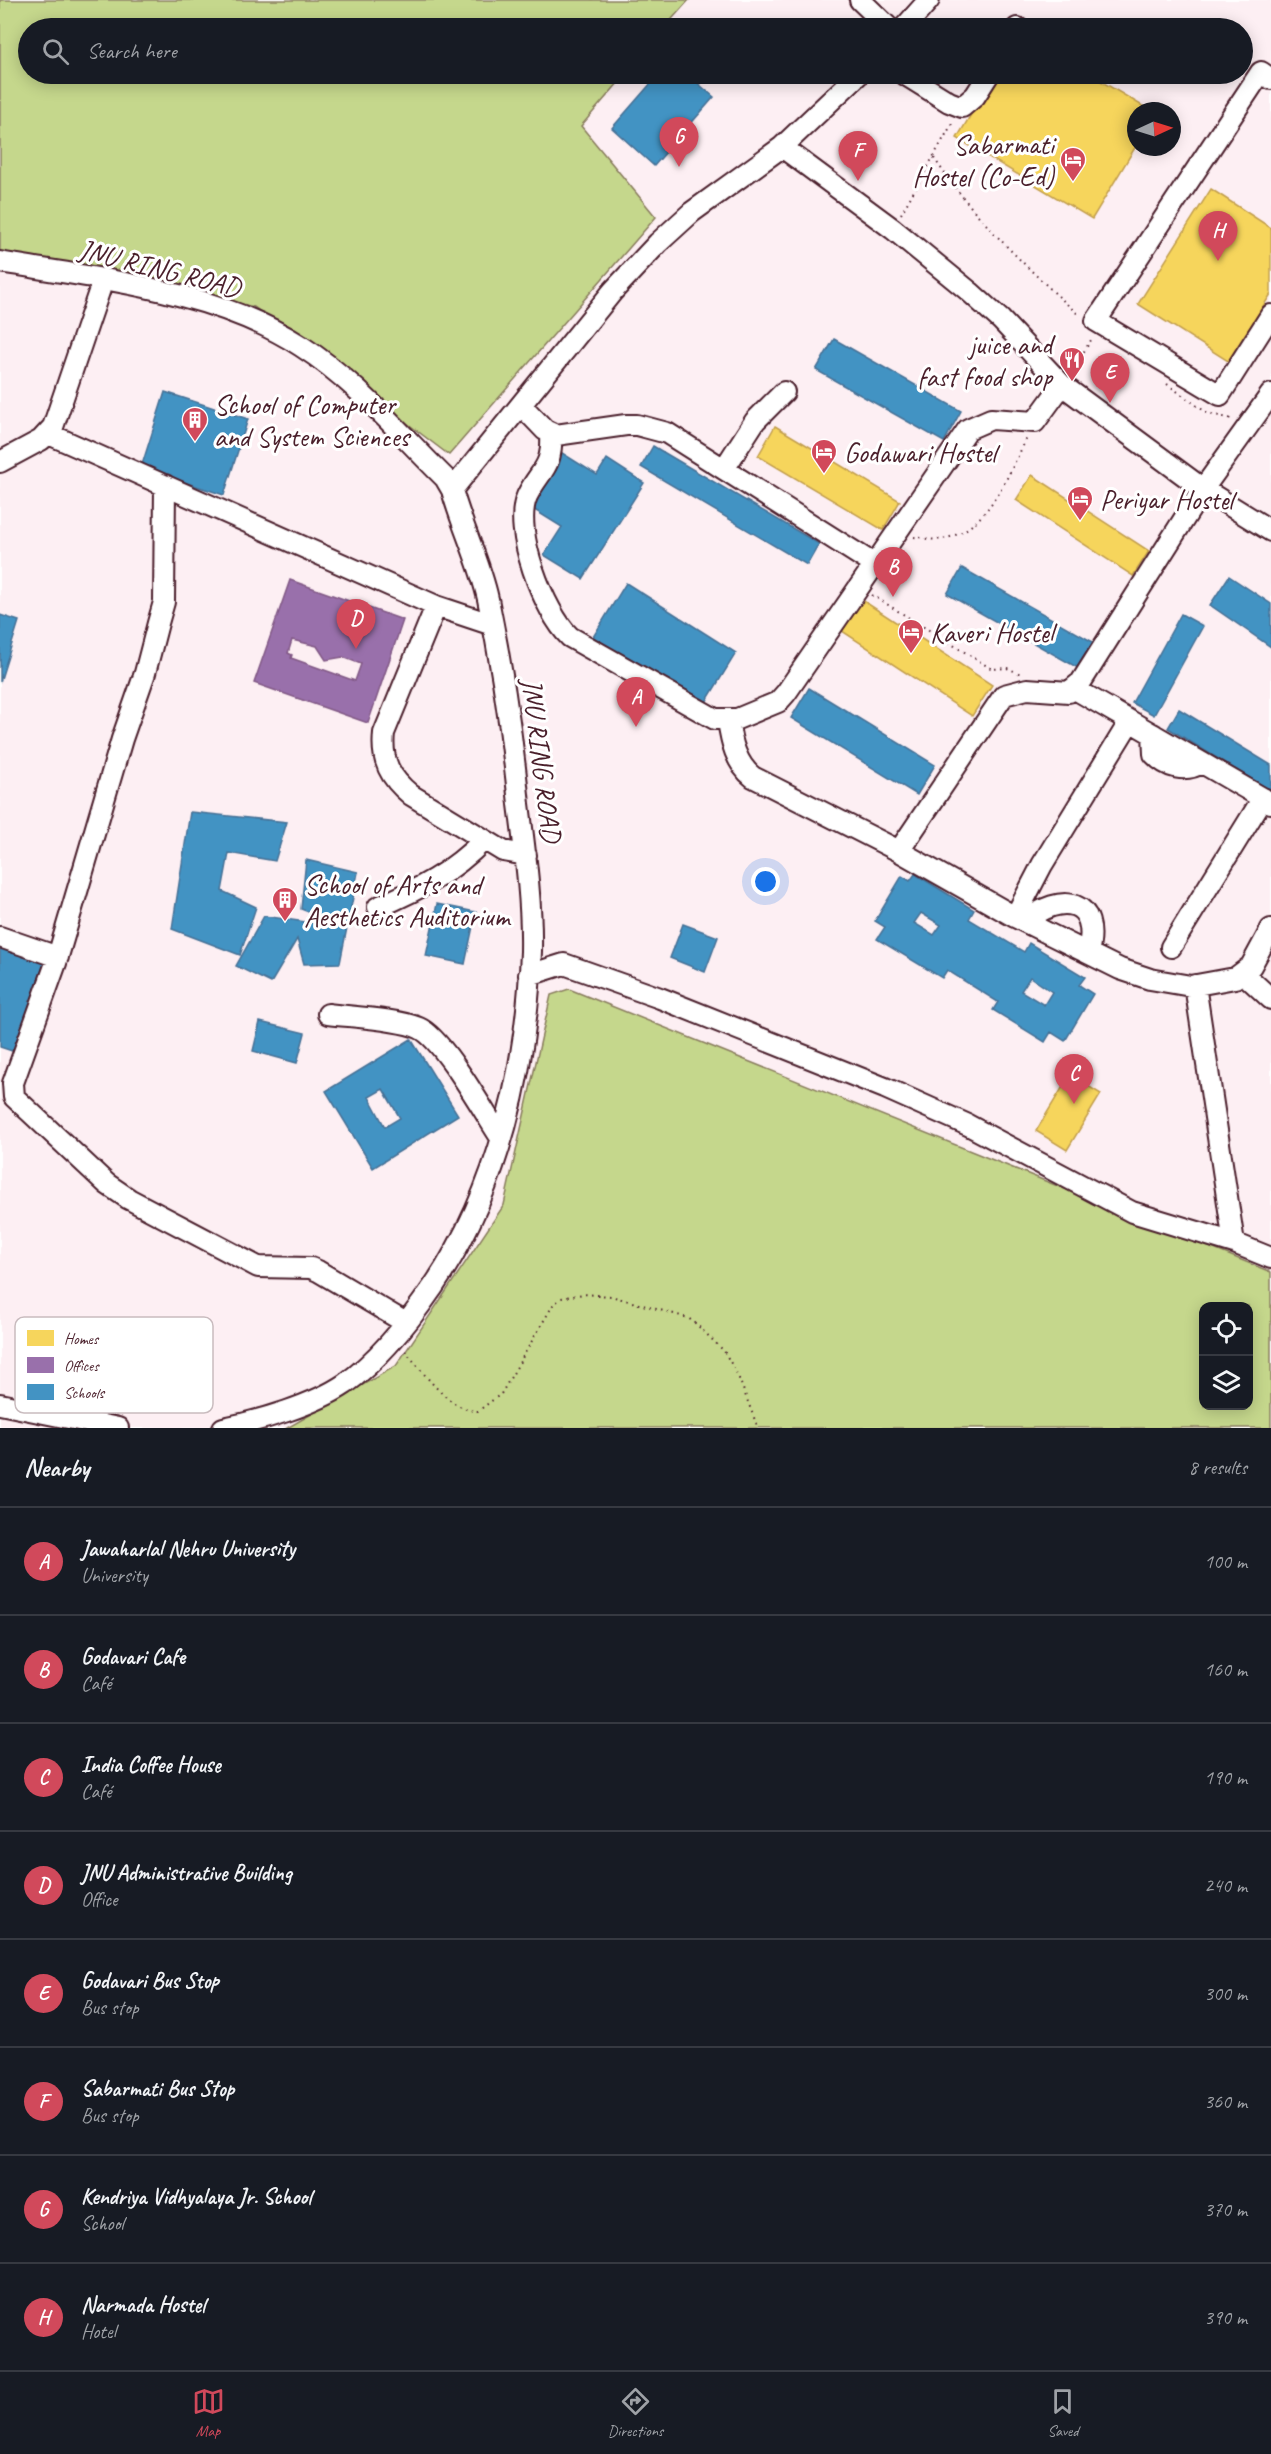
<!DOCTYPE html>
<html lang="en">
<head>
<meta charset="utf-8">
<style>
  :root { --surface:#171b24; --page:#20242c; --text:#f1f3f6; --muted:#9ea1a6; --line:#363941; --accent:#d1495b }
  body { margin:0; font-family:Caveat,sans-serif; background:var(--page); color:var(--text) }
  .controls { position:absolute; right:18px; bottom:18px; display:grid; overflow:hidden; border-radius:12px; box-shadow:0 3px 15px #0003 }
  .controls button { width:54px; height:54px; display:grid; place-items:center; padding:0; border:0; border-bottom:2px solid var(--line); background:var(--surface); color:var(--text); font:30px sans-serif }
  .compass { position:absolute; left:1127px; top:102px; width:54px; height:54px; border-radius:50%; background:var(--surface); box-shadow:0 3px 15px #0003; rotate:86deg }
  .you { position:absolute; left:766px; top:882px; width:21px; height:21px; margin:-15px; border:4px solid #fff; border-radius:50%; background:#1a73e8; box-shadow:0 0 0 9px #1a73e833 }
  .badge { display:grid; place-items:center; width:39px; height:39px; border-radius:50%; background:var(--accent); color:#fff; font-size:20px; font-weight:700 }
  .pin { position:absolute; translate:-50% -50px; filter:drop-shadow(0 2px 3px #0008) }
  .pin::after { content:''; position:absolute; top:32px; width:21px; height:18px; background:inherit; clip-path:polygon(0 0,100% 0,50% 100%) }
  .list { margin:0; padding:0; list-style:none }
  h2 { display:flex; justify-content:space-between; align-items:center; height:78px; margin:0; padding:0 24px; font-size:26px }
  h2 small { font-size:20px; font-weight:400; color:var(--muted) }
  .list li { display:grid; grid-template-columns:39px 1fr auto; gap:18px; align-items:center; box-sizing:border-box; height:108px; padding:0 24px; border-top:2px solid var(--line) }
  .list b { display:block; font-size:22px; white-space:nowrap }
  .list p { margin:0; font-size:20px; white-space:nowrap; color:var(--muted) }
  .list em { font-size:20px; font-style:normal; color:var(--muted) }
  .icon { flex:none; width:33px; height:33px; fill:none; stroke:currentColor; stroke-width:2; stroke-linecap:round; stroke-linejoin:round }
  .map { position:relative; flex:none; width:1271px; height:1428px; overflow:hidden }
  .search { position:absolute; background:var(--surface); box-shadow:0 3px 15px #0003; left:18px; right:18px; top:18px; height:66px; display:flex; align-items:center; gap:15px; box-sizing:border-box; padding:0 21px; border-radius:33px; color:var(--muted); font-size:22px }
  .sheet { height:942px; background:var(--surface) }
  nav { display:flex; justify-content:space-around; align-items:center; box-sizing:border-box; height:84px; border-top:2px solid var(--line); background:var(--surface); font-size:16px; color:var(--muted) }
  nav a { display:grid; justify-items:center; gap:3px }
  nav .on { color:var(--accent) }
  .map>svg:first-child { display:block }
  .built { fill:#fdeff3; fill-rule:evenodd }
  .green { fill:#c5d78c; stroke:#887b5c; stroke-width:1.5; fill-rule:evenodd }
  .homes { fill:#f6d55c; stroke:#c29e4d; stroke-width:1.5 }
  .offices { fill:#9970ab; stroke:#815885; stroke-width:1.5; fill-rule:evenodd }
  .schools { fill:#4393c3; stroke:#457095; stroke-width:1.5; fill-rule:evenodd }
  .lines { fill:none; stroke-linecap:round; stroke-linejoin:round }
  .minor-casing { stroke:#4a1f2b; stroke-width:24 }
  .path { stroke:#4a1f2b; stroke-width:2; stroke-dasharray:1.5 4.5; stroke-linecap:butt }
  .minor { stroke:#fff; stroke-width:20 }
  .labels { text-anchor:middle; dominant-baseline:central; stroke-width:6; stroke-linejoin:round; paint-order:stroke }
  .poi-label { font-size:28px; fill:#4a1f2b; stroke:#fff; text-anchor:start }
  .street-label { font-size:28px; fill:#4a1f2b; stroke:#fff }
  .key { fill:#fff; stroke:#c9bcbf; stroke-width:1.5 }
  .key-label { font-size:16px; fill:#4a1f2b }
</style>
</head>
<body>
<div class="map">
<svg width="1271" height="1428" viewBox="0 0 1271 1428">
  <rect width="100%" height="100%" fill="#fff"/>
  <filter id="ink" filterUnits="userSpaceOnUse"><feTurbulence type="fractalNoise" baseFrequency=".0167" numOctaves="2"/><feDisplacementMap in="SourceGraphic" scale="12" xChannelSelector="R" yChannelSelector="G"/><feConvolveMatrix kernelMatrix="1 2 1 2 8 2 1 2 1" color-interpolation-filters="sRGB"/></filter>
  <g filter="url(#ink)">
    <path class="built" d="M0,0H1271V1428H0ZM28,28H1242V74H28ZM1136,111H1172V147H1136ZM1204,1306H1248V1406H1204Z"/>
    <path class="green" d="M0,0H689L664,28H28V74H626L581,126L656,217L449,455L254,307L0,252Z
      M569,989L1271,1272V1428H287L396,1366L504,1205L551,995ZM1204,1306H1248V1406H1204Z"/>
    <path class="homes" d="M995,74H1089L1151,111H1136V146L1092,219L957,138Z
      M1211,189L1271,228V294L1228,361L1138,304Z
      M775,426L900,501L883,530L758,456Z
      M1032,475L1149,551L1133,576L1016,500Z
      M859,598L992,685L972,716L839,629Z
      M1070,1075L1101,1094L1067,1150L1036,1131Z"/>
    <path class="offices" d="M290,580L403,620L368,723L254,683ZM292,640L317,646L326,660L343,657L361,664L355,681L291,658L292,655L288,653Z"/>
    <path class="schools" d="M659,74H687L714,97L654,166L612,128Z
      M834,339L961,411L944,442L816,370Z
      M165,392L248,419L224,495L141,468Z
      M653,446L819,544L807,565L641,467Z
      M562,453L597,475L607,459L644,483L583,579L544,555L562,527L528,506Z
      M962,568L1093,642L1078,668L947,594Z
      M1229,576L1271,604V647L1210,605Z
      M626,583L736,653L703,707L593,637Z
      M1181,614L1203,626L1154,715L1132,703Z
      M0,615L19,621L0,682Z
      M809,688L935,765L917,795L791,718Z
      M1179,709L1271,765V791L1168,728Z
      M190,812L287,822L275,861L229,853L222,891L256,907L240,955L172,929Z
      M306,860L358,872L340,963L304,964L297,939L271,983L236,966L264,916L327,925L329,920L301,909Z
      M915,874L974,910L969,919L1024,952L1029,943L1085,977L1079,985L1093,994L1065,1041L1051,1032L1045,1042L993,1010L998,1002L947,970L942,978L877,939L885,927L875,921L902,876L910,881ZM921,913L941,925L934,935L914,923ZM1030,977L1052,992L1044,1005L1021,991Z
      M437,904L476,912L465,964L426,956Z
      M683,924L718,937L705,972L670,958Z
      M0,941L46,957L18,1053L0,1047Z
      M260,1022L305,1033L297,1063L253,1051Z
      M411,1039L458,1115L373,1168L326,1091ZM383,1089L400,1118L385,1127L369,1097Z"/>
    <g class="lines">
      <defs>
        <path id="minor" d="M860,0L889,28
          M904,28L929,0
          M1017,28H1018
          M904,74L949,102L962,107L975,96L989,74
          M1271,79L1261,72L1096,321L1220,395L1271,315
          M782,147L893,229L970,292L1001,320L1062,385L1203,489L1271,531
          M0,262C99,279 215,290 301,346C356,381 399,433 445,478L452,490C462,527 480,562 488,599C502,667 512,735 519,804C525,852 532,902 531,951C527,1068 499,1190 433,1287C409,1322 380,1359 345,1384C314,1405 260,1421 223,1428
          M522,406L545,430L556,435L626,425H637L667,433L875,565
          M49,434L436,606L493,625
          M551,434C553,469 540,469 527,496C512,530 544,612 570,637L715,719H737L778,702L786,693L968,429L991,419L1035,422L1062,385
          M0,462L41,440L53,427L103,280
          M724,469L755,421L784,392
          M165,485L164,602L158,623L145,673L122,739L56,963L13,1083L14,1097L107,1184L129,1199L258,1267L311,1268L318,1271L406,1323
          M452,490L613,291L658,243L692,212L782,147L859,74
          M436,606L384,733C381,761 390,778 411,795L503,851L526,855
          M1075,689L1271,803
          M728,720C731,741 736,764 753,777L899,851L1015,917L1120,969L1150,979L1191,986L1235,978L1251,966L1271,929
          M1153,734L1154,754C1167,768 1185,773 1202,763
          M899,851L1004,695L1027,689L1069,692L1081,682L1203,489L1271,394
          M378,907C420,889 451,873 484,840
          M1015,917L1042,865L1130,721
          M1025,922C1061,891 1101,899 1088,953
          M0,937L58,957
          M1171,947L1263,798
          M1244,974L1271,999
          M529,975L564,964L660,998L885,1088L968,1125L1132,1212L1234,1243L1271,1258
          M1195,985L1234,1243
          M328,1014C352,1017 398,1019 419,1028C443,1038 485,1114 501,1138
          M0,1404L118,1428"/>
      </defs>
      <use href="#minor" class="minor-casing"/>
      <path class="path" d="M934,158C974,218 1027,268 1080,316
        M901,214L953,122
        M1071,372L1093,337
        M1167,384L1207,413L1232,419
        M914,537C923,538 934,541 942,539C988,531 1008,474 1027,438
        M872,595L992,669L1007,668L1021,674
        M405,1351C424,1372 448,1411 478,1411L501,1394L553,1305L561,1298L583,1294L611,1296L688,1318L695,1323L724,1351L738,1376L758,1428"/>
      <use href="#minor" class="minor"/>
    </g>
  </g>
  <defs>
    <symbol id="hotel-pin" viewBox="-11 -11 22 30"><path d="M0 17L-7.5 6A9.5 9.5 0 1 1 7.5 6Z" fill="#d1495b" stroke="#fff"/><path d="M-6-4.5h1.5V1H6V5H4.5V3h-9V5H-6ZM-4 0a1.8 1.8 0 1 1 3.6 0ZM.5 0V-2.5h3Q6-2.5 6 0Z" fill="#fff"/></symbol>
    <symbol id="restaurant-pin" viewBox="-11 -11 22 30"><path d="M0 17L-7.5 6A9.5 9.5 0 1 1 7.5 6Z" fill="#d1495b" stroke="#fff"/><path d="M-5-6h1v4h1v-4h1v4h1v-4h1v5L-1.5 .5V6h-2V.5L-5-1ZM5-6V6H3V1.5H1.5Q1.5-4 5-6Z" fill="#fff"/></symbol>
    <symbol id="building-pin" viewBox="-11 -11 22 30"><path d="M0 17L-7.5 6A9.5 9.5 0 1 1 7.5 6Z" fill="#d1495b" stroke="#fff"/><path d="M-4-6H4V6H1V3H-1V6H-4ZM-2.5-4.3h1.7v1.8h-1.7ZM.8-4.3h1.7v1.8H.8ZM-2.5-1h1.7V.8h-1.7ZM.8-1h1.7V.8H.8Z" fill="#fff"/></symbol>
  </defs>
  <g fill-rule="evenodd">
    <use href="#hotel-pin" x="1058" y="145" width="30" height="40"/>
    <use href="#restaurant-pin" x="1057" y="345" width="30" height="40"/>
    <use href="#building-pin" x="180" y="405" width="30" height="40"/>
    <use href="#hotel-pin" x="809" y="437" width="30" height="40"/>
    <use href="#hotel-pin" x="1065" y="484" width="30" height="40"/>
    <use href="#hotel-pin" x="896" y="617" width="30" height="40"/>
    <use href="#building-pin" x="270" y="885" width="30" height="40"/>
  </g>
  <g class="labels">
    <g class="poi-label">
      <text x="1054" y="144" text-anchor="end">Sabarmati<tspan x="1054" dy="32">Hostel (Co-Ed)</tspan></text>
      <text x="1052" y="344" text-anchor="end">juice and<tspan x="1052" dy="32">fast food shop</tspan></text>
      <text x="214" y="404">School of Computer<tspan x="214" dy="32">and System Sciences</tspan></text>
      <text x="844" y="452">Godawari Hostel</text>
      <text x="1100" y="499">Periyar Hostel</text>
      <text x="930" y="632">Kaveri Hostel</text>
      <text x="304" y="884">School of Arts and<tspan x="304" dy="32">Aesthetics Auditorium</tspan></text>
    </g>
    <g class="street-label">
      <text transform="translate(160 268) rotate(14)">JNU RING ROAD</text>
      <text transform="translate(542 760) rotate(83)">JNU RING ROAD</text>
    </g>
  </g>
  <rect x="15" y="1317" width="198" height="96" rx="9" class="key"/>
  <rect x="27" y="1330" width="27" height="16" fill="#f6d55c"/>
  <rect x="27" y="1357" width="27" height="16" fill="#9970ab"/>
  <rect x="27" y="1384" width="27" height="16" fill="#4393c3"/>
  <g class="key-label">
    <text x="64" y="1344">Homes</text>
    <text x="64" y="1371">Offices</text>
    <text x="64" y="1398">Schools</text>
  </g>
</svg>
<div class="controls">
<button><svg class="icon" aria-label="locate" viewBox="0 0 24 24"><circle cx="12" cy="12" r="6"/><path d="M12 2v4M12 18v4M2 12h4M18 12h4"/></svg></button>
<button><svg class="icon" aria-label="layers" viewBox="0 0 24 24"><path d="M12 4l9 5-9 5-9-5zM3 14l9 5 9-5"/></svg></button>
</div>
<svg class="compass" viewBox="-18 -18 36 36"><path d="M0-13l5 13h-10z" fill="#e53935"/><path d="M0 13l5-13h-10z" fill="#9ea1a6"/></svg>
<div class="you"></div>
<div class="pin badge" style="left:636px;top:727px">A</div>
<div class="pin badge" style="left:893px;top:597px">B</div>
<div class="pin badge" style="left:1074px;top:1104px">C</div>
<div class="pin badge" style="left:356px;top:649px">D</div>
<div class="pin badge" style="left:1110px;top:403px">E</div>
<div class="pin badge" style="left:858px;top:181px">F</div>
<div class="pin badge" style="left:679px;top:167px">G</div>
<div class="pin badge" style="left:1218px;top:261px">H</div>
<div class="search"><svg class="icon" aria-label="search" viewBox="0 0 24 24"><circle cx="10" cy="10" r="6"/><path d="M15 15l6 6"/></svg>Search here</div>
</div>
<section class="sheet">
<h2>Nearby<small>8 results</small></h2>
<ul class="list">
<li><span class="badge">A</span><div><b>Jawaharlal Nehru University</b><p>University</p></div><em>100 m</em></li>
<li><span class="badge">B</span><div><b>Godavari Cafe</b><p>Café</p></div><em>160 m</em></li>
<li><span class="badge">C</span><div><b>India Coffee House</b><p>Café</p></div><em>190 m</em></li>
<li><span class="badge">D</span><div><b>JNU Administrative Building</b><p>Office</p></div><em>240 m</em></li>
<li><span class="badge">E</span><div><b>Godavari Bus Stop</b><p>Bus stop</p></div><em>300 m</em></li>
<li><span class="badge">F</span><div><b>Sabarmati Bus Stop</b><p>Bus stop</p></div><em>360 m</em></li>
<li><span class="badge">G</span><div><b>Kendriya Vidhyalaya Jr. School</b><p>School</p></div><em>370 m</em></li>
<li><span class="badge">H</span><div><b>Narmada Hostel</b><p>Hotel</p></div><em>390 m</em></li>
</ul>
</section>
<nav>
<a class="on"><svg class="icon" aria-label="map" viewBox="0 0 24 24"><path d="M3 6l6-2 6 2 6-2v14l-6 2-6-2-6 2zM9 4v14M15 6v14"/></svg>Map</a>
<a><svg class="icon" aria-label="directions" viewBox="0 0 24 24"><path d="M12 3l9 9-9 9-9-9zM9 14v-3h6M13 9l2 2-2 2"/></svg>Directions</a>
<a><svg class="icon" aria-label="saved" viewBox="0 0 24 24"><path d="M7 4h10v16l-5-4-5 4z"/></svg>Saved</a>
</nav>
</body>
</html>
